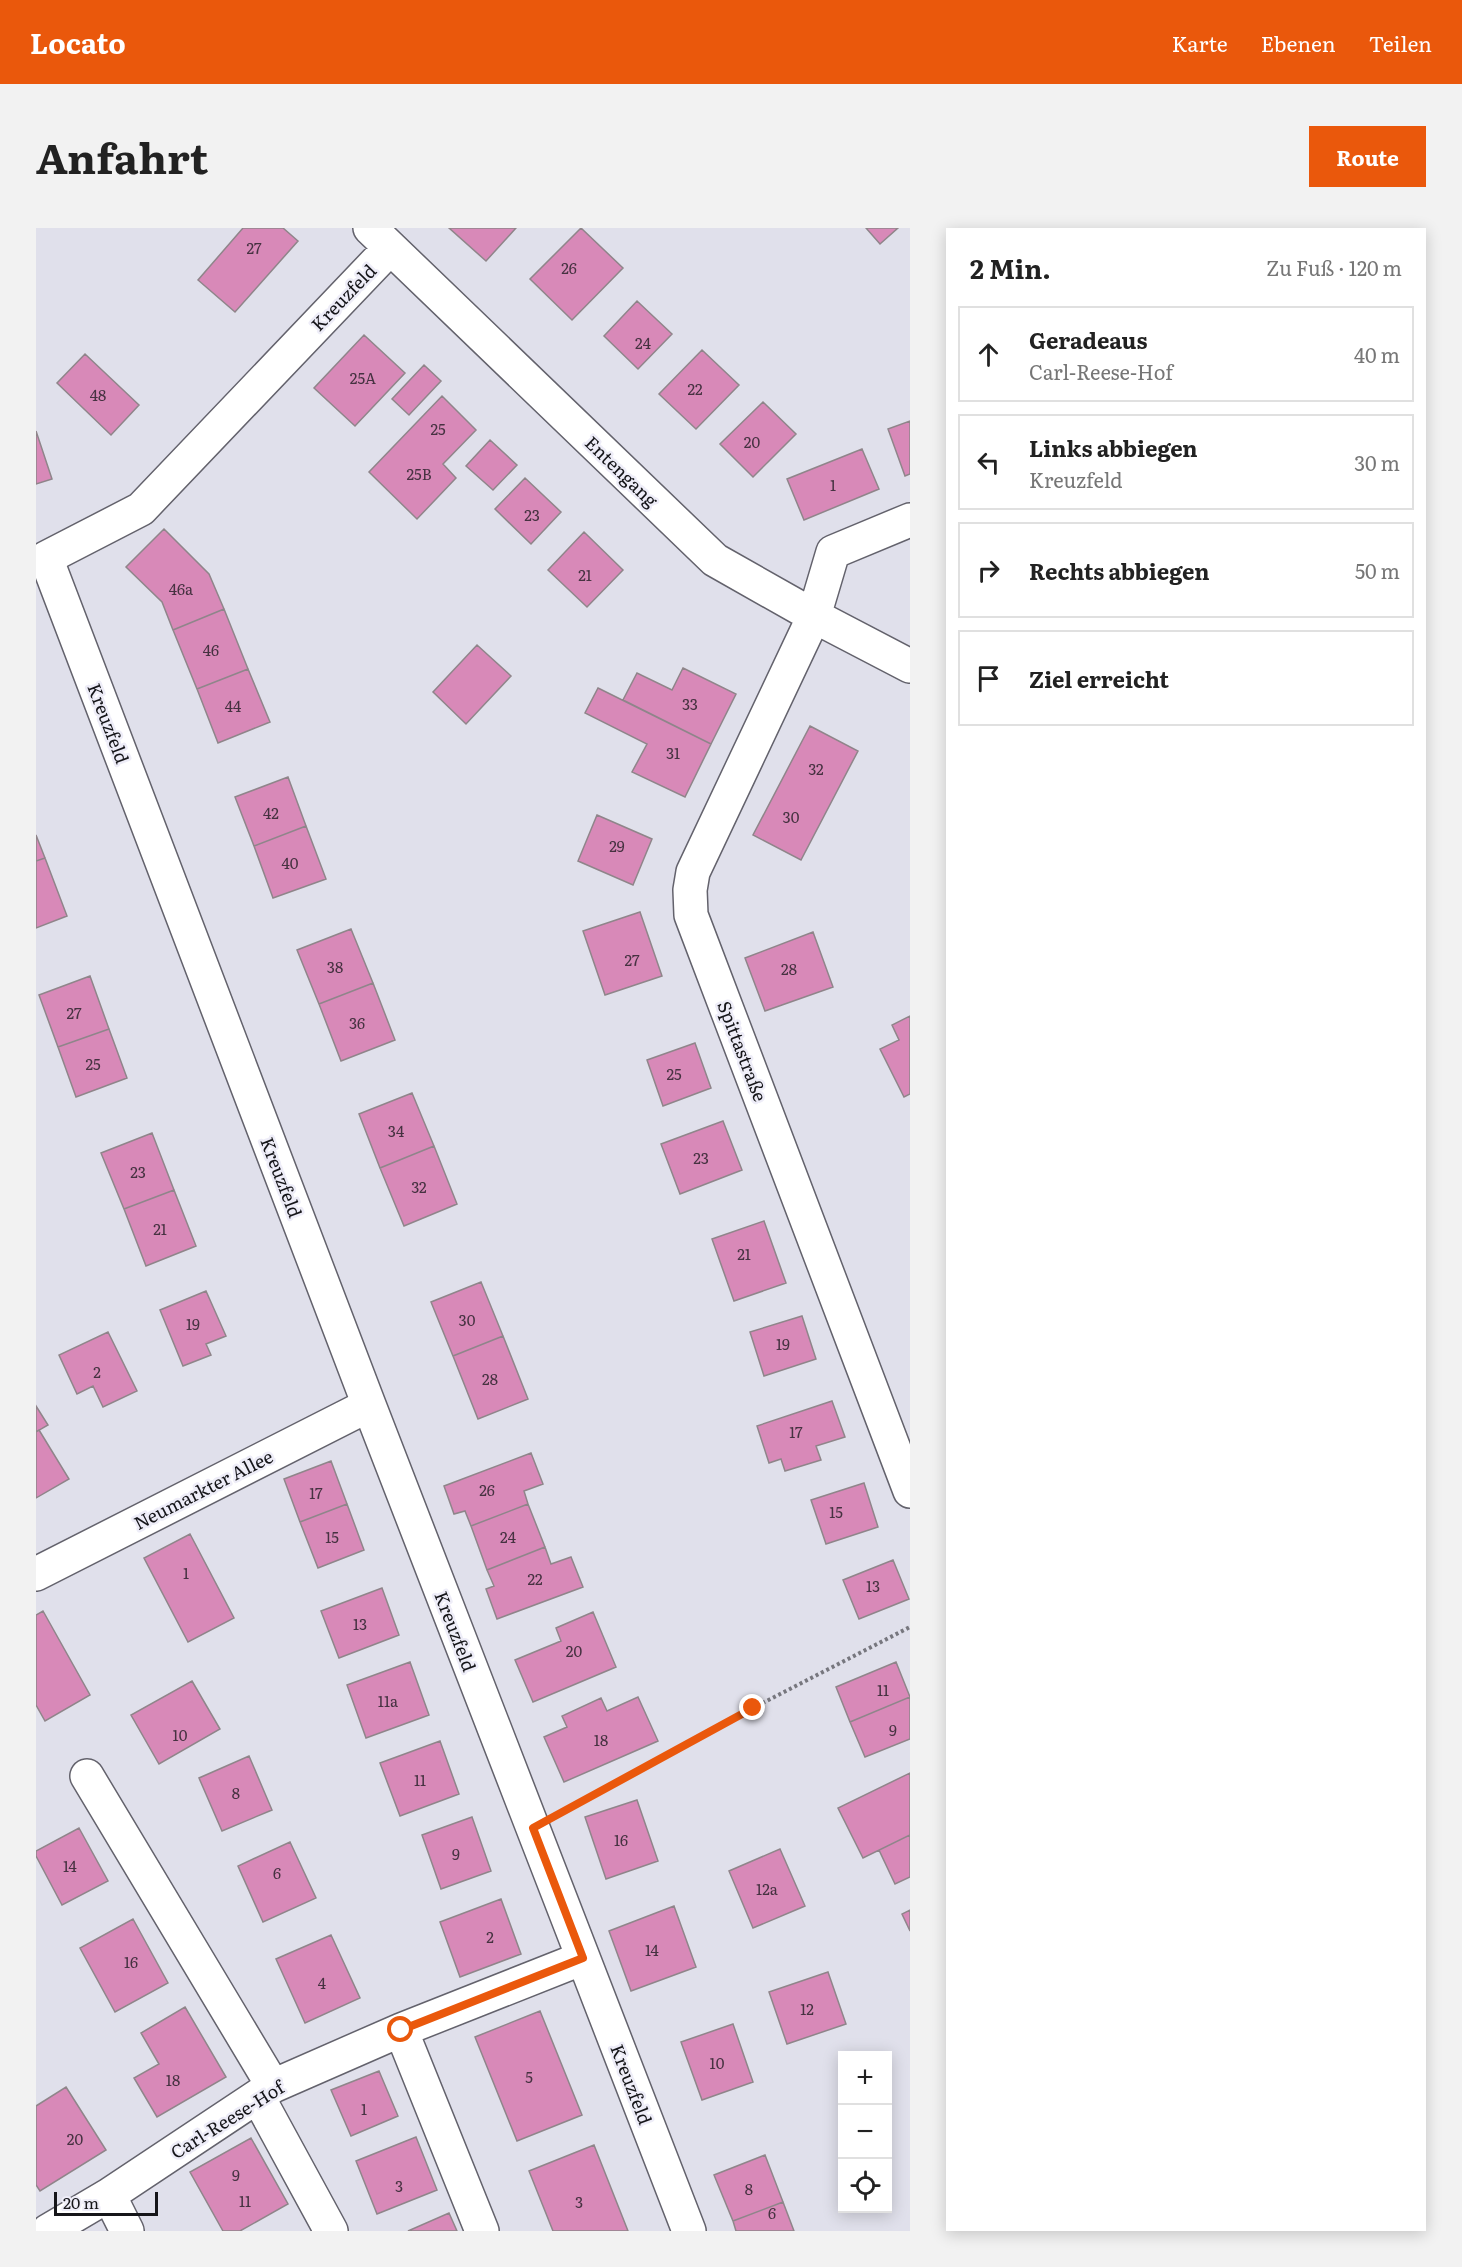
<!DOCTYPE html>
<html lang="de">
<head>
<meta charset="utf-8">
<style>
  :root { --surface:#fff; --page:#f2f2f2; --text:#222; --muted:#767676; --line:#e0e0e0; --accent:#ea580c }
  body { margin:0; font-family:Literata,serif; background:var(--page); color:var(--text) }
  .controls { position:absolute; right:18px; bottom:18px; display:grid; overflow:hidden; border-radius:0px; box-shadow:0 3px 15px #0003 }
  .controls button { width:54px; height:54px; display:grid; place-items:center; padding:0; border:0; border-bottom:2px solid var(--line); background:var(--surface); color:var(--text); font:30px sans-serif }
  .scale { position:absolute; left:18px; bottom:15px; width:104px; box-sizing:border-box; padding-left:6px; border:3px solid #151519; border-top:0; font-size:16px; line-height:21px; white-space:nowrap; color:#151519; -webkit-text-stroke:4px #eeedf8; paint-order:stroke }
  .stop { position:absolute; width:18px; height:18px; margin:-14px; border:4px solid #ea580c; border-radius:50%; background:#fff }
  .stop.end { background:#ea580c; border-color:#fff; box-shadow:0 2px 6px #0008 }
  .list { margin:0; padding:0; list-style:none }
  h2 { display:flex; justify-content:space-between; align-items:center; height:78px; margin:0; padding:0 24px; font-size:26px }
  h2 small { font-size:20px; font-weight:400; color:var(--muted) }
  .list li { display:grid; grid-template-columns:39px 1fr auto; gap:18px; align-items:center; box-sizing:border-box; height:96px; margin:0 12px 12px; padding:0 12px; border:2px solid var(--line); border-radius:0px }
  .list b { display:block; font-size:22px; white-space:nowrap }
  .list p { margin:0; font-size:20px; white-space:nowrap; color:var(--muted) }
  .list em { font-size:20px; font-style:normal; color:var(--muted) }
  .icon { flex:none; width:33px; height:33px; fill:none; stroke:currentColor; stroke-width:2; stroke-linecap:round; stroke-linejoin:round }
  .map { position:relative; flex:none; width:874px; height:2003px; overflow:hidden; border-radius:0px }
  header { display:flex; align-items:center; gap:36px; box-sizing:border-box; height:84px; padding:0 30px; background:var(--accent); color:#fff }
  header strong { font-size:28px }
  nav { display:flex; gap:33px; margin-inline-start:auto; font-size:21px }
  .intro { display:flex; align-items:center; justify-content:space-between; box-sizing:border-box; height:144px; padding:0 36px }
  h1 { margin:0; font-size:42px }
  .button { padding:15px 27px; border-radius:0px; background:var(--accent); color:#fff; font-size:21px; font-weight:700 }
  main { display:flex; gap:36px; padding:0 36px }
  aside { flex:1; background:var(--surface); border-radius:0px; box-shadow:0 3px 15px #0003 }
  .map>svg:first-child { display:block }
  .building { fill:#d889b8; stroke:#8f858a; stroke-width:1.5 }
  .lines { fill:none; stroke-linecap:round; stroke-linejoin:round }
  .minor-casing { stroke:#63626c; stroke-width:36 }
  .path { stroke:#77777e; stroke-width:4; stroke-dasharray:3 3; stroke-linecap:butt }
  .minor { stroke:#fff; stroke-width:33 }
  .route { stroke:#ea580c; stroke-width:8 }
  .labels { text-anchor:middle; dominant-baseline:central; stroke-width:5; stroke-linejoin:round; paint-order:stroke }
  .number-label { font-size:15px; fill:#463241 }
  .street-label { font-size:18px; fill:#151519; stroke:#eeedf8 }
</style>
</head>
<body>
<header>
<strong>Locato</strong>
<nav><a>Karte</a><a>Ebenen</a><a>Teilen</a></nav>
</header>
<div class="intro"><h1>Anfahrt</h1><a class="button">Route</a></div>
<main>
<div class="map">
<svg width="874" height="2003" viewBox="0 0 874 2003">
  <rect width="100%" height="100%" fill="#e0e0eb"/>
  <path class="building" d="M207,0H247L262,13L199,84L162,52Z
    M413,0H480L450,33Z
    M545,0L587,40L536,92L494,51Z
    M830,0H862L844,16Z
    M601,73L636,106L602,141L568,108Z
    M328,107L369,145L319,198L278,160Z
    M666,122L703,157L660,201L623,166Z
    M49,126L103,177L75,207L21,155Z
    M388,137L405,153L373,187L356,171Z
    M406,168L440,202L407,236L420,250L381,291L333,244Z
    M727,174L760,206L717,249L684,216Z
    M874,193V246L869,248L852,201Z
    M0,203L16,251L0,256Z
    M454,212L481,237L457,262L430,238Z
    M826,221L843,261L768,292L751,251Z
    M489,250L525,284L495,316L459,281Z
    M128,301L173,346L188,381L137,402L126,374L90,339Z
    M548,304L587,342L551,379L512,342Z
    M188,381L212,441L161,461L137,402Z
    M441,417L475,448L430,496L397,464Z
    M647,440L700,466L675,516L587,472L601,445L636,462Z
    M212,441L234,494L182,515L161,461Z
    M562,460L675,516L649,569L596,544L611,516L549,485Z
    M774,498L822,523L765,632L717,607Z
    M252,549L270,598L218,618L199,569Z
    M561,587L616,611L597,657L542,633Z
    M270,598L290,651L237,670L218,618Z
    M0,607L9,630L0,633Z
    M9,630L31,688L0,700V633Z
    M604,684L626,748L569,767L547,703Z
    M315,701L337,755L283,776L261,722Z
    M777,704L797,759L729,783L709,730Z
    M54,748L73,801L22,819L3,767Z
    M337,755L359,812L305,833L283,776Z
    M874,788V866L868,869L844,821L863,812L856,797Z
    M73,801L91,850L40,869L22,819Z
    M659,815L675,860L627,878L611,832Z
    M376,865L398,918L344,940L323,886Z
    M687,893L706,942L644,966L625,916Z
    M116,905L138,962L88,981L65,925Z
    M398,918L421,976L368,998L344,940Z
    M138,962L160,1018L110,1038L88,981Z
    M728,993L750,1055L698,1073L676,1011Z
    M445,1054L467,1108L417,1128L395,1074Z
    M170,1063L190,1108L170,1116L175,1127L147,1138L124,1082Z
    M766,1088L780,1131L728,1148L714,1104Z
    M72,1104L101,1163L67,1179L57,1158L41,1166L23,1127Z
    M467,1108L492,1171L442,1191L417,1128Z
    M796,1173L809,1209L780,1218L785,1232L749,1243L745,1231L733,1235L721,1198Z
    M0,1178L12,1197L0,1204Z
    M3,1202L33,1251L0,1270V1204Z
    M495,1225L507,1256L488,1263L492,1276L435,1298L429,1283L418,1286L408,1258Z
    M295,1233L311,1276L264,1294L248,1251Z
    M828,1255L842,1299L790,1316L775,1272Z
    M311,1276L328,1322L282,1340L264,1294Z
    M492,1276L509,1319L451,1342L435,1298Z
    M154,1306L198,1390L152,1414L108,1330Z
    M509,1319L515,1336L535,1329L547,1359L461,1391L450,1361L458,1358L451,1342Z
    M857,1332L873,1371L823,1391L807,1352Z
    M346,1360L363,1407L303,1430L285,1383Z
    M7,1383L54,1467L9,1493L0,1477V1387Z
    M557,1384L580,1439L497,1474L479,1432L525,1413L520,1400Z
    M374,1434L393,1487L330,1510L311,1457Z
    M860,1434L874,1469L814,1494L800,1459Z
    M156,1453L184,1501L123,1536L95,1487Z
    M602,1469L622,1513L528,1554L508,1509L531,1499L526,1488L565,1470L571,1483Z
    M874,1469V1511L829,1529L814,1494Z
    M404,1513L423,1566L364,1588L344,1535Z
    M213,1528L236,1582L186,1603L163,1550Z
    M874,1545V1607L827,1630L802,1580Z
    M601,1572L622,1633L570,1651L549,1589Z
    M436,1589L455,1643L405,1661L386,1607Z
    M43,1600L72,1653L26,1677L0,1628V1623Z
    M874,1607V1649L859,1656L843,1622Z
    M254,1614L280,1670L227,1694L202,1638Z
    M744,1621L769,1678L717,1700L693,1643Z
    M465,1671L485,1726L424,1749L404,1694Z
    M638,1678L660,1739L595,1763L573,1703Z
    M874,1682V1703L866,1686Z
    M97,1691L132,1755L79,1784L44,1720Z
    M295,1707L324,1770L269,1795L240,1731Z
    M792,1744L810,1796L751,1816L733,1764Z
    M149,1779L190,1849L121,1889L98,1850L123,1836L105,1805Z
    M504,1783L546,1887L481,1913L439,1809Z
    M697,1796L717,1854L666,1872L645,1814Z
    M343,1843L362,1888L315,1908L295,1862Z
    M30,1859L70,1922L4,1963L0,1957V1878Z
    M380,1909L401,1962L341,1986L320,1933Z
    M215,1910L252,1976L204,2003H187L154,1944Z
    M558,1917L592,2003H517L493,1943Z
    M729,1927L747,1974L697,1993L678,1947Z
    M747,1974L758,2003H700L697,1993Z
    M413,1985L421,2003H372Z"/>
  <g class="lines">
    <defs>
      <path id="minor" d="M334,0L679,332L778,388L874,438
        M354,20L105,281L10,330L333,1177L653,2003
        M874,292L797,324L778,388L657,644L654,662L655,687L874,1263
        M0,1346L333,1177
        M51,1548L237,1858
        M365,1802L446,2003
        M222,1869L295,2003
        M73,1967L91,2003
        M12,2003L73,1967L237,1858L365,1802L547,1730"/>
    </defs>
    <use href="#minor" class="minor-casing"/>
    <path class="path" d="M526,1584L717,1480L874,1399"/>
    <use href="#minor" class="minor"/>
  </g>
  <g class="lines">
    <path class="route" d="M365,1802L547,1730L497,1600L717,1480"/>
  </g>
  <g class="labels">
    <g class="number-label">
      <text x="218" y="19">27</text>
      <text x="533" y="39">26</text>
      <text x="607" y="114">24</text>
      <text x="327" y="149">25A</text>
      <text x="659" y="160">22</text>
      <text x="62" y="166">48</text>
      <text x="402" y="200">25</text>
      <text x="716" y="213">20</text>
      <text x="383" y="245">25B</text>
      <text x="797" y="256">1</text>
      <text x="496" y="286">23</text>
      <text x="549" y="346">21</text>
      <text x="145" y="360">46a</text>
      <text x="175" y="421">46</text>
      <text x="654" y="475">33</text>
      <text x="197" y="477">44</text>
      <text x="637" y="524">31</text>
      <text x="780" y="540">32</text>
      <text x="235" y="584">42</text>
      <text x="755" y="588">30</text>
      <text x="581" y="617">29</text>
      <text x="254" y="634">40</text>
      <text x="596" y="731">27</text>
      <text x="299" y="738">38</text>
      <text x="753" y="740">28</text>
      <text x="38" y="784">27</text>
      <text x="321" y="794">36</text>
      <text x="57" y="835">25</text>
      <text x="638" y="845">25</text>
      <text x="360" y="902">34</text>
      <text x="665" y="929">23</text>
      <text x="102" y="943">23</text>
      <text x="383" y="958">32</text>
      <text x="124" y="1000">21</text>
      <text x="708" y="1025">21</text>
      <text x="431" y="1091">30</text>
      <text x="157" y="1095">19</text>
      <text x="747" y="1115">19</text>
      <text x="61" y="1143">2</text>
      <text x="454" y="1150">28</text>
      <text x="760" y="1203">17</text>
      <text x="451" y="1261">26</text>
      <text x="280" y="1264">17</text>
      <text x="800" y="1283">15</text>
      <text x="296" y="1308">15</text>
      <text x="472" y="1308">24</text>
      <text x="150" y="1344">1</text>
      <text x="499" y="1350">22</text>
      <text x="837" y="1357">13</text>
      <text x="324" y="1395">13</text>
      <text x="538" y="1422">20</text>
      <text x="847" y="1461">11</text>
      <text x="352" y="1472">11a</text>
      <text x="857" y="1501">9</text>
      <text x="144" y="1506">10</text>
      <text x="565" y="1511">18</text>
      <text x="384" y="1551">11</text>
      <text x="200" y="1564">8</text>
      <text x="585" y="1611">16</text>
      <text x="420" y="1625">9</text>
      <text x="34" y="1637">14</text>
      <text x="241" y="1644">6</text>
      <text x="731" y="1660">12a</text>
      <text x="454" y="1708">2</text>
      <text x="616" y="1721">14</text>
      <text x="95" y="1733">16</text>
      <text x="286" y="1754">4</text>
      <text x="771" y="1780">12</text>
      <text x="681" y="1834">10</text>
      <text x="493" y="1848">5</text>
      <text x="137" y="1851">18</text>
      <text x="328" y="1880">1</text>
      <text x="39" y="1910">20</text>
      <text x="200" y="1946">9</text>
      <text x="363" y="1957">3</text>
      <text x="713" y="1960">8</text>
      <text x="209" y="1972">11</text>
      <text x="543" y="1973">3</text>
      <text x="736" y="1984">6</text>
    </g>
    <g class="street-label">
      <text transform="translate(307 69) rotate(-46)">Kreuzfeld</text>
      <text transform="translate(586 243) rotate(44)">Entengang</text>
      <text transform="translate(73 495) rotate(69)">Kreuzfeld</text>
      <text transform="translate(707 823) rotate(69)">Spittastraße</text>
      <text transform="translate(246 949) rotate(69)">Kreuzfeld</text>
      <text transform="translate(167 1261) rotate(-27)">Neumarkter Allee</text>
      <text transform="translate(420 1403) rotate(69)">Kreuzfeld</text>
      <text transform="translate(596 1856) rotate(69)">Kreuzfeld</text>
      <text transform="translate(191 1891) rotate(-32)">Carl-Reese-Hof</text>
    </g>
  </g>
</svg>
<div class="controls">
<button>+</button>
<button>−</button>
<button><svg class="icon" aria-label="locate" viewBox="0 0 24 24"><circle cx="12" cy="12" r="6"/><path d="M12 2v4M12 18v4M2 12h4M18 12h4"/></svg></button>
</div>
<div class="scale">20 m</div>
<div class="stop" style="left:365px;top:1802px"></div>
<div class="stop end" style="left:717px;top:1480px"></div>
</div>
<aside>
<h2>2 Min.<small>Zu Fuß · 120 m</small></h2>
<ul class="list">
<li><svg class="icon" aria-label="ahead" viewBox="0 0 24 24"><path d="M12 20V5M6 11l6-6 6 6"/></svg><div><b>Geradeaus</b><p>Carl-Reese-Hof</p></div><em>40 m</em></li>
<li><svg class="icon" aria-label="left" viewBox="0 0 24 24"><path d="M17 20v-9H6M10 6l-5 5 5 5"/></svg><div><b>Links abbiegen</b><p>Kreuzfeld</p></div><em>30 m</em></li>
<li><svg class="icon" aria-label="right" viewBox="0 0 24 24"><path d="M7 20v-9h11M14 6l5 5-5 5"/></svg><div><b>Rechts abbiegen</b></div><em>50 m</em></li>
<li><svg class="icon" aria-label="arrive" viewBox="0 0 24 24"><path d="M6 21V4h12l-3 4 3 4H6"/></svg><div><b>Ziel erreicht</b></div></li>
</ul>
</aside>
</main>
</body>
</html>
